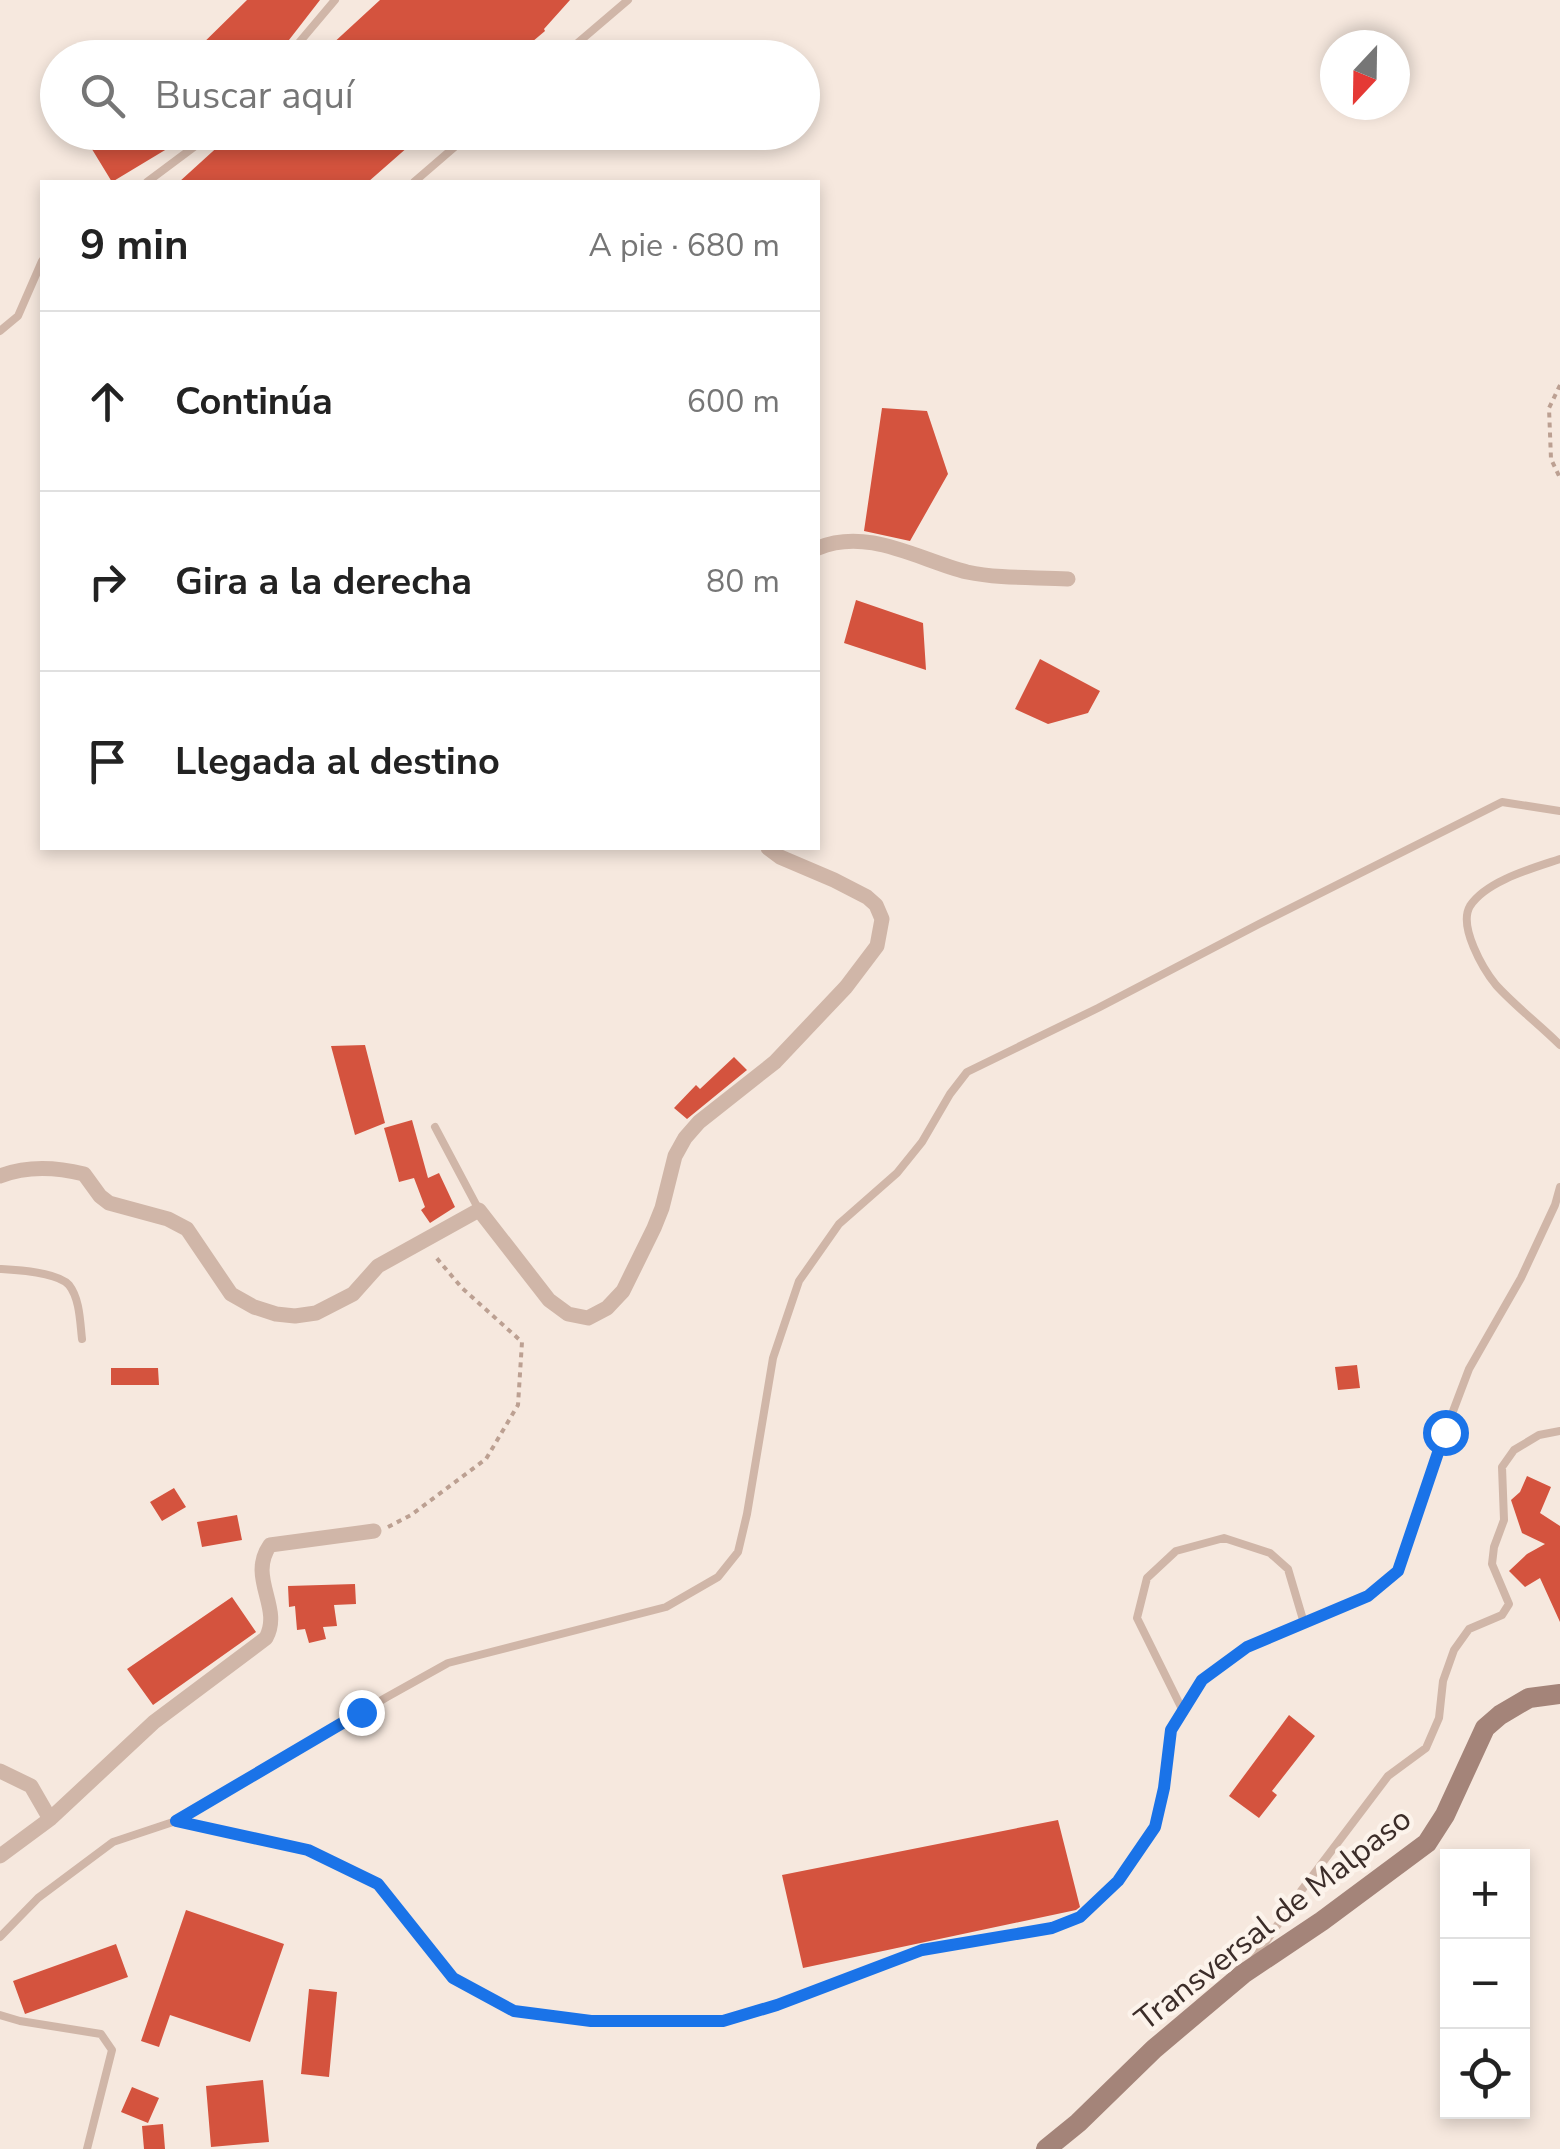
<!DOCTYPE html>
<html lang="es">
<head>
<meta charset="utf-8">
<style>
  :root { --surface:#fff; --page:#f2f2f2; --text:#222; --muted:#767676; --line:#e0e0e0 }
  body { margin:0; font-family:"Nunito Sans",sans-serif; background:var(--page); color:var(--text) }
  .controls { position:absolute; right:30px; bottom:30px; display:grid; overflow:hidden; border-radius:0px; box-shadow:0 5px 15px #0003 }
  .controls button { width:90px; height:90px; display:grid; place-items:center; padding:0; border:0; border-bottom:2px solid var(--line); background:var(--surface); color:var(--text); font:50px sans-serif }
  .compass { position:absolute; left:1320px; top:30px; width:90px; height:90px; border-radius:50%; background:var(--surface); box-shadow:0 5px 15px #0003; rotate:202deg }
  .stop { position:absolute; width:30px; height:30px; margin:-22px; border:8px solid #1a73e8; border-radius:50%; background:#fff }
  .stop.end { background:#1a73e8; border-color:#fff; box-shadow:0 2px 10px #0008 }
  .list { margin:0; padding:0; list-style:none }
  h2 { display:flex; justify-content:space-between; align-items:center; height:130px; margin:0; padding:0 40px; font-size:42px }
  h2 small { font-size:32px; font-weight:400; color:var(--muted) }
  .list li { display:grid; grid-template-columns:65px 1fr auto; gap:30px; align-items:center; box-sizing:border-box; height:180px; padding:0 40px; border-top:2px solid var(--line) }
  .list b { display:block; font-size:38px; white-space:nowrap }
  .list em { font-size:32px; font-style:normal; color:var(--muted) }
  .icon { flex:none; width:55px; height:55px; fill:none; stroke:currentColor; stroke-width:2; stroke-linecap:round; stroke-linejoin:round }
  .map { position:relative; flex:none; width:1560px; height:2149px; overflow:hidden }
  .search { position:absolute; background:var(--surface); box-shadow:0 5px 15px #0003; left:40px; top:40px; width:780px; height:110px; display:flex; align-items:center; gap:25px; box-sizing:border-box; padding:0 35px; border-radius:55px; color:var(--muted); font-size:38px }
  .panel { position:absolute; background:var(--surface); box-shadow:0 5px 15px #0003; left:40px; top:180px; width:780px; height:670px; border-radius:0px }
  .map>svg:first-child { display:block }
  .building { fill:#d4533e }
  .lines { fill:none; stroke-linecap:round; stroke-linejoin:round }
  .path { stroke:#bca092; stroke-width:4; stroke-dasharray:5 5; stroke-linecap:butt }
  .service { stroke:#d0b6a8; stroke-width:8 }
  .minor { stroke:#d0b6a8; stroke-width:15 }
  .secondary { stroke:#a48479; stroke-width:20 }
  .route { stroke:#1a73e8; stroke-width:12 }
  .labels { text-anchor:middle; dominant-baseline:central; stroke-width:9; stroke-linejoin:round; paint-order:stroke }
  .street-label { font-size:32px; fill:#3c2d29; stroke:#fcf3eb }
</style>
</head>
<body>
<div class="map">
<svg width="1560" height="2149" viewBox="0 0 1560 2149">
  <rect width="100%" height="100%" fill="#f6e8de"/>
  <path class="building" d="M247,0H320L275,58H188Z
    M380,0H570L544,29L545,31L513,58H317Z
    M102,132H195L112,182L87,141Z
    M234,132H425L368,182H179Z
    M882,408L927,411L948,474L910,541L864,531Z
    M856,600L923,623L926,670L844,643Z
    M1040,659L1100,691L1088,713L1048,724L1015,709Z
    M365,1045L385,1123L355,1135L331,1046Z
    M734,1057L747,1070L687,1119L674,1108L696,1085L700,1089Z
    M412,1120L428,1178L439,1173L455,1207L430,1223L421,1210L425,1207L414,1178L399,1182L384,1128Z
    M1357,1365L1360,1388L1338,1390L1335,1367Z
    M111,1368H158L159,1385H111Z
    M1527,1476L1551,1487L1540,1513L1560,1526V1622L1540,1578L1525,1587L1509,1571L1527,1554L1545,1544L1522,1533L1511,1500L1520,1492Z
    M174,1488L186,1507L162,1521L150,1502Z
    M237,1515L242,1540L202,1547L197,1522Z
    M355,1584L356,1604L334,1605L337,1626L323,1627L326,1639L309,1643L305,1629L297,1630L295,1606L289,1607L288,1586Z
    M232,1597L256,1632L153,1705L127,1669Z
    M1289,1715L1315,1736L1272,1791L1277,1795L1259,1818L1229,1796Z
    M1058,1820L1080,1907L1076,1910L803,1968L782,1875Z
    M186,1910L284,1944L250,2042L170,2015L159,2047L141,2041Z
    M116,1944L128,1977L25,2014L13,1981Z
    M309,1989L337,1992L329,2077L301,2074Z
    M263,2080L269,2142L211,2147L206,2086Z
    M132,2087L159,2098L148,2123L121,2112Z
    M163,2124L165,2149H144L142,2126Z"/>
  <g class="lines">
    <path class="path" d="M1560,385L1549,408L1551,459L1560,478
      M388,1527L411,1515L486,1459L518,1405L522,1342L462,1288L434,1255"/>
    <path class="service" d="M286,58L335,0
      M560,58L628,0
      M147,182L214,132
      M414,182L472,132
      M0,331L18,316L42,261
      M1560,859C1533,868 1486,881 1470,906C1458,926 1483,969 1496,985C1515,1006 1540,1025 1560,1045
      M435,1127L479,1210
      M0,1269C17,1270 57,1272 69,1285C80,1299 80,1322 82,1339
      M1182,1709L1137,1618L1147,1578L1176,1551L1224,1538L1270,1553L1288,1569L1304,1623
      M176,1821L308,1849L378,1885L453,1977L514,2011L591,2021H723L777,2005L922,1950L1052,1928L1080,1917L1118,1881L1155,1827L1164,1788L1171,1730L1202,1680L1247,1647L1368,1596L1398,1571L1433,1464L1469,1369L1521,1278L1555,1205L1560,1187
      M0,1937L38,1898L113,1842L176,1821L387,1697L448,1663L666,1607L718,1577L738,1552L747,1514L773,1358L799,1281L839,1224L897,1173L922,1142L950,1094L967,1072L1098,1008L1259,924L1502,802L1560,811
      M1254,1959L1301,1891L1388,1776L1426,1748L1439,1718L1443,1681L1454,1650L1469,1629L1502,1615L1509,1604L1492,1564L1494,1547L1504,1520L1502,1467L1514,1450L1539,1435L1560,1431
      M0,2015L20,2021L101,2034L112,2050L87,2149"/>
    <path class="minor" d="M818,548C868,527 919,560 967,572C1000,579 1035,577 1068,579
      M0,1176C28,1165 56,1167 84,1174L100,1196L109,1203L168,1219L187,1229L231,1294L254,1307L276,1314L295,1316L316,1313L353,1294L378,1266L479,1210L549,1300L568,1314L588,1318L607,1308L623,1291L654,1228L662,1208L675,1156L685,1138L699,1122L775,1062L846,987L877,946L882,919L876,905L867,897L834,880L780,857L768,848
      M0,1771L31,1786L50,1819
      M0,1856L50,1819L154,1722L266,1638C283,1607 247,1578 270,1545L374,1531"/>
    <path class="secondary" d="M1046,2149L1078,2123L1154,2049L1243,1974L1322,1921L1427,1843L1445,1815L1485,1728L1500,1715L1529,1698L1560,1694"/>
  </g>
  <g class="lines">
    <path class="route" d="M361,1712L176,1821L308,1850L378,1884L453,1978L514,2011L591,2021H723L777,2005L922,1950L1052,1928L1080,1917L1118,1881L1155,1827L1164,1788L1171,1730L1202,1680L1247,1647L1368,1596L1398,1571L1445,1432"/>
  </g>
  <g class="labels">
    <g class="street-label">
      <text transform="translate(1273 1919) rotate(-38)">Transversal de Malpaso</text>
    </g>
  </g>
</svg>
<div class="controls">
<button>+</button>
<button>−</button>
<button><svg class="icon" aria-label="locate" viewBox="0 0 24 24"><circle cx="12" cy="12" r="6"/><path d="M12 2v4M12 18v4M2 12h4M18 12h4"/></svg></button>
</div>
<svg class="compass" viewBox="-18 -18 36 36"><path d="M0-13l5 13h-10z" fill="#e53935"/><path d="M0 13l5-13h-10z" fill="#767676"/></svg>
<div class="stop" style="left:1445px;top:1432px"></div>
<div class="stop end" style="left:361px;top:1712px"></div>
<div class="search"><svg class="icon" aria-label="search" viewBox="0 0 24 24"><circle cx="10" cy="10" r="6"/><path d="M15 15l6 6"/></svg>Buscar aquí</div>
<section class="panel">
<h2>9 min<small>A pie · 680 m</small></h2>
<ul class="list">
<li><svg class="icon" aria-label="ahead" viewBox="0 0 24 24"><path d="M12 20V5M6 11l6-6 6 6"/></svg><div><b>Continúa</b></div><em>600 m</em></li>
<li><svg class="icon" aria-label="right" viewBox="0 0 24 24"><path d="M7 20v-9h11M14 6l5 5-5 5"/></svg><div><b>Gira a la derecha</b></div><em>80 m</em></li>
<li><svg class="icon" aria-label="arrive" viewBox="0 0 24 24"><path d="M6 21V4h12l-3 4 3 4H6"/></svg><div><b>Llegada al destino</b></div></li>
</ul>
</section>
</div>
</body>
</html>
